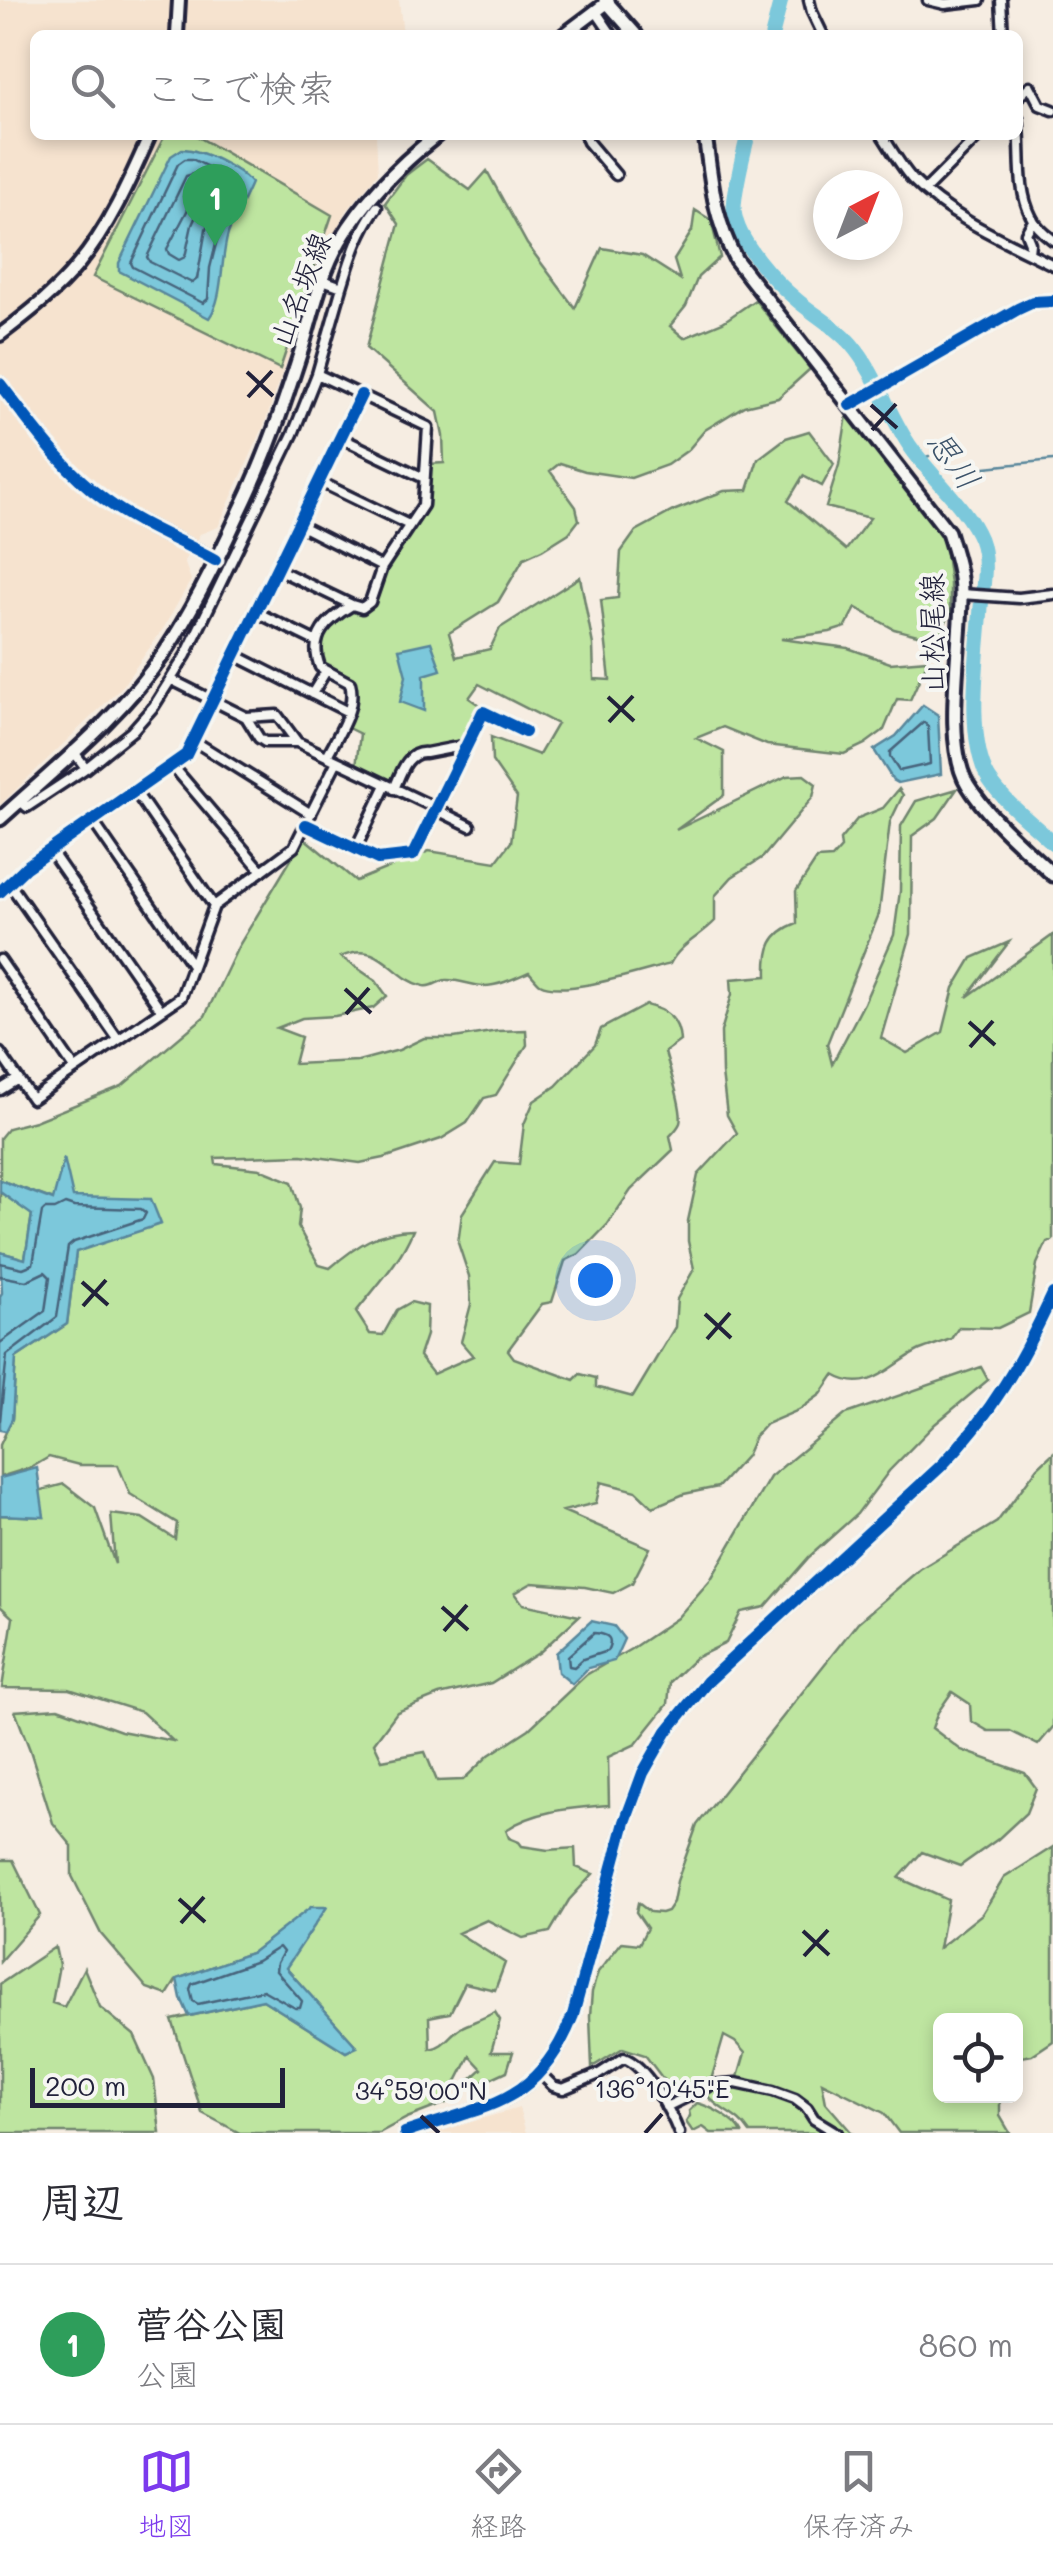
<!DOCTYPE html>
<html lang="ja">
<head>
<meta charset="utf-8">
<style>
  :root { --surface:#fff; --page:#f7f7f7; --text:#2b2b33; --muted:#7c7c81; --line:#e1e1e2; --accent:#7c3aed }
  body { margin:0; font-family:Mali,"Klee One",sans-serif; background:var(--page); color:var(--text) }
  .controls { position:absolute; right:30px; bottom:30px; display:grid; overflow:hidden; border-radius:15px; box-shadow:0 5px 15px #0003 }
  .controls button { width:90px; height:90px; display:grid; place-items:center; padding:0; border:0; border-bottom:2px solid var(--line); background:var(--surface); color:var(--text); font:50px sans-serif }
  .compass { position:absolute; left:813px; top:170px; width:90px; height:90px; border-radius:50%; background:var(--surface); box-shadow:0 5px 15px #0003; rotate:42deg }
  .scale { position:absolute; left:30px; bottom:25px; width:255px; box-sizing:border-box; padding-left:10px; border:5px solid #22223b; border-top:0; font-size:28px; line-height:35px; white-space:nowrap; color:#22223b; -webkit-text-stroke:8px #f6f6f2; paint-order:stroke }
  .you { position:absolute; left:595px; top:1280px; width:35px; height:35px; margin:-25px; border:8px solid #fff; border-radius:50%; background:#1a73e8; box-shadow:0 0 0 15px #1a73e833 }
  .badge { display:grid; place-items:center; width:65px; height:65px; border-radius:50%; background:var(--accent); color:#fff; font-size:32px; font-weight:700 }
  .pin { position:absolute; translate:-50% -82px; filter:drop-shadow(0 2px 5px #0008) }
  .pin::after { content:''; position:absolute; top:52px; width:35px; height:30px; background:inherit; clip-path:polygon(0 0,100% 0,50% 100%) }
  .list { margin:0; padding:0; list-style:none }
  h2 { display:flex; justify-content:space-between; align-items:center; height:130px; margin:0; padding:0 40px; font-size:42px }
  h2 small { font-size:32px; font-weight:400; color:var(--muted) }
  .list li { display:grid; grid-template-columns:65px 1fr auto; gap:30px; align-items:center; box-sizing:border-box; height:160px; padding:0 40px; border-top:2px solid var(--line) }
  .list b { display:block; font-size:38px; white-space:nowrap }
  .list p { margin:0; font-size:32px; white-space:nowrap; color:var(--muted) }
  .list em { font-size:32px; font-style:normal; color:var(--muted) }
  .icon { flex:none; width:55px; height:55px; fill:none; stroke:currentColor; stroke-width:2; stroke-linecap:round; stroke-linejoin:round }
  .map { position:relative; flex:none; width:1053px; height:2133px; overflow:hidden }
  .search { position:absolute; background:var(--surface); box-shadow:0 5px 15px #0003; left:30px; right:30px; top:30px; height:110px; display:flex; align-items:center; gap:25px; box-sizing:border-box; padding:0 35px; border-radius:15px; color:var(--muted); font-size:38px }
  .sheet { height:290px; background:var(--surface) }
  nav { display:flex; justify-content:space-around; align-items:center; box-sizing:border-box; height:140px; border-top:2px solid var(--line); background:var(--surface); font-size:28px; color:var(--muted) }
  nav a { display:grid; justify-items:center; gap:5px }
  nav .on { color:var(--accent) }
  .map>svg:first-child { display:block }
  .built { fill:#f6e3cf }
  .green { fill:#bee5a0; stroke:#70846e; stroke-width:2.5 }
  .water { fill:#7cc8db; stroke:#58869b; stroke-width:2.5 }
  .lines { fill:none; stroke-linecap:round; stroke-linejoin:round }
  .shore { stroke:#46647b; stroke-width:2.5 }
  .stream { stroke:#58869b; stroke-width:2.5 }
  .river { stroke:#7cc8db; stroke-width:15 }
  .minor-casing { stroke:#22223b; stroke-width:15 }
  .tertiary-casing { stroke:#22223b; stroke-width:18 }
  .secondary-casing { stroke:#22223b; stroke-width:19 }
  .minor { stroke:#f6f6f2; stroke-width:8 }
  .tertiary { stroke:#f6f6f2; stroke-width:10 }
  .secondary { stroke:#f6f6f2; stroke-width:11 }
  .cycleway-casing { stroke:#f6f6f2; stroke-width:19 }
  .cycleway { stroke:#0057b8; stroke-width:12 }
  .ticks { fill:none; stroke:#22223b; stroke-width:4 }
  .labels { text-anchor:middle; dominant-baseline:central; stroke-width:8; stroke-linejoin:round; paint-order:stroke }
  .street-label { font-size:30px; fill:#22223b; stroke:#f6f6f2 }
  .water-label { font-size:32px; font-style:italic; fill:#3d546b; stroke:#f6f6f2 }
  .ticks-label { font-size:25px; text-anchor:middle; fill:#22223b; stroke:#f6f6f2; stroke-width:8; stroke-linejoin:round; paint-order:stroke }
</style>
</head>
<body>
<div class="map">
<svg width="1053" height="2133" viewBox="0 0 1053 2133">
  <rect width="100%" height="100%" fill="#f6ede2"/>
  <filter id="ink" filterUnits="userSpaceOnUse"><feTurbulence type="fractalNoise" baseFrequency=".01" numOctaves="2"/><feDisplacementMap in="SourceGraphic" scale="20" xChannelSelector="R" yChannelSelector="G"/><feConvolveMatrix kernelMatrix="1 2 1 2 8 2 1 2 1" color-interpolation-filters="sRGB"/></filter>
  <g filter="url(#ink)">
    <path class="built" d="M0,0H399L403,35H35V135H376L378,173L346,212L328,245L263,428L218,527L200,534L184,561L191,580L163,629L121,688L0,805Z
      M519,2108L526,2133H430L450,2128Z"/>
    <path class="green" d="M165,135H195L332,215L280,369L93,277Z
      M427,159L470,190L487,171L527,244L575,308L602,248L642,255L680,279L674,260L692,231L695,210L711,220L720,257L698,277L686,306L670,326L684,338L723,322L755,300L810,369L778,398L744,406L705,430L688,450L667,465L631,478L585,471L560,463L550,471L576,507L579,520L569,533L542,550L524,558L498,602L449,633L456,657L490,649L500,628L580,577L593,645L594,679L610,680L601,600L618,598L621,552L636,531L673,511L724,491L748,490L758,459L786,438L809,431L834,464L822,486L803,476L788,501L846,550L870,518L826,507L839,465L847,415L928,515L945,545L950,584V613L937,640L894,629L856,608L846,627L830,632L781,639L848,648L890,663L928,660L910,700L897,699L884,730L865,744L844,754L767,745L723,727L696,738L724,752V795L676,830L787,776L804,775L816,784L813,797L763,857L732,877L715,896V921C700,937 680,944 670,964C643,971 563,997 540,984C538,983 530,973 529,972C515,978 499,986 484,986C472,986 458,979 446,980C438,981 432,988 424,986C390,978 383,939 341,957L376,981L387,996L373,1008L335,1016L302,1018L277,1028L301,1037L294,1064L358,1061L399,1050L424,1038H454L498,1031L526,1030L527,1045L496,1095L484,1098L467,1123L441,1139L384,1158L360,1163L302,1155L215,1158L216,1164L260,1169L292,1182L300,1208L298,1227L319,1265L330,1268C356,1246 378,1230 413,1230C400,1262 377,1285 356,1312L370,1334L383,1335L397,1310L411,1302L427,1306L426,1335L419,1356L433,1374L473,1356L461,1342L471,1304L469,1276L458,1243L462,1214L495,1162L519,1164L524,1124L534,1101L556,1086L595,1045L601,1029L646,1005C666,1010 679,1018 680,1041L665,1052C669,1068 684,1111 680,1123C678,1128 674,1132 670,1136L673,1150L631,1190L608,1224L579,1254L565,1261L552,1302L542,1304L508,1350L514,1358L574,1380L580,1374L596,1378V1387L633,1397L675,1327L677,1299L694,1269L688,1241V1221L698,1175L737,1133L727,1115L722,1073L721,1032L732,994L731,979L767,976C766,949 770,933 797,923L796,891L817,859L832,858L841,848L840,840L858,818L883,808L899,789L903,795L890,822L879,914L827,1044L832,1064L864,1003L894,935L900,891L901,826L916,801L957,789L937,818L912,836L911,934L881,1038L907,1053L943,1032L954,988L972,958L1009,942L967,997L1053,935V1240L1047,1242L1037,1264L1029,1313L998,1328L959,1327L951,1339C941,1343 930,1346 920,1350C892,1363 870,1396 834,1375L821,1394L799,1410L766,1424L755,1436L746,1456L718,1487L684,1494L653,1507L636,1491L601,1482L596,1503L563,1511L650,1548L632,1583L613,1593L585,1587L532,1583L515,1593L523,1604L579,1616L540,1652L491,1683L439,1695L397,1712L374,1743L382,1760L425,1752L437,1781L463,1780L489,1755L529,1729L586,1675L631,1649L677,1618L711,1579L770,1477L846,1414L981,1367L988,1380L935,1424L889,1471L857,1514L809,1557L765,1607L741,1612L726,1643L695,1658L670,1682L668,1704L636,1744L608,1757L609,1805C574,1808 535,1810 506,1830L509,1838L519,1842L522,1846L548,1850L575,1848L576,1867L593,1874L569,1900L550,1932L523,1938L487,1920L458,1933L505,1963L495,1990L465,1983L450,2013L429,2017L430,2049C447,2046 450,2032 464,2026C475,2021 484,2018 495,2012L500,2020L491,2052H513L507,2071L479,2084L471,2079L482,2069L470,2056L446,2103L407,2118L379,2133H240L202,2113L172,2020L263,2000L346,2052L356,2046L285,1967L311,1908L253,1952L177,1979L167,1995L147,1988L101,1934L72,1876V1846L53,1823L30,1750L15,1711L58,1708L121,1731L173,1741L142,1712L69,1689L2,1688L13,1618L0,1606V1515L44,1517L38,1491L64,1484L95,1508L115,1564L111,1514L142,1518L175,1539L177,1523L130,1494L118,1465H79L49,1457L32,1467L0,1477V1445L12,1419L16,1358L67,1324L76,1252L72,1197L64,1161L54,1200L0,1180V1138L8,1128L35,1121L122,1086L205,1016L238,947L304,838L356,881L429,851L496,862L511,842L517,797L492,761L491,737L539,755L557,724L479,684L469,698L482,707L467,738L461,743L413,751C401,759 402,776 390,783L356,766L360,734L346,727L353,713L356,686C347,676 330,674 322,664C310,648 332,617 348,612C351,610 360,611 364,611L373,604L388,564L425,507L429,464L444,463L443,436L438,412L366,348L399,224L385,203L406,175Z
      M0,1192L32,1214L25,1259L0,1252Z
      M1053,1453V1727L1038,1745L1010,1731H988L971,1721L970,1704L952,1692L938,1712L932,1728L961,1750L1025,1773L1036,1788L1026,1813L998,1839L960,1866L922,1852L899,1878L948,1900L939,1948L982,1914L1004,1878L1053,1847V2041L1032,2055L1016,2058V2020H940V2096H1000V2116L1010,2133H899L884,2113L822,2082L826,2103L852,2133H845L824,2119L819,2133H750C737,2113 720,2112 707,2095L718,2088L736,2084L745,2053L735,2042L724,2036L711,2080L676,2096L645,2055L623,2048L592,2067L590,2016L592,1992L598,1972L622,1942L639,1944L647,1928L636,1912L638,1903L650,1912L661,1913L667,1911L673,1902L677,1881L697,1825L858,1622L920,1569L997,1522L1038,1467Z
      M0,1860H13L40,1915L0,1961Z
      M55,1947L59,1965L52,2003L64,2007L84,1968L100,2007L134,2035L154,2079L160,2133H0V1984Z
      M697,2103C710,2106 736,2120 742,2133H711L703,2127L693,2132L686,2122L690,2116L689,2111Z"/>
    <path class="water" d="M182,149C201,149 239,168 251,183C244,200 234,217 228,234C220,260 224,298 209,318L119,271V263L171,156Z
      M431,642L441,670L424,675V711L400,702L406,676L399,649Z
      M923,705L938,715L941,774L898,783L893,780L874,750L896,736Z
      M64,1158L73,1197L151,1199L161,1224L76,1252L67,1324L16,1358L12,1419L6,1431L0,1430V1296L2,1293L0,1252L25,1259L32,1215L0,1192V1180L53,1200Z
      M37,1468L44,1517L0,1515V1478Z
      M591,1621L614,1626L624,1639L614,1661L588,1668L572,1684L558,1672L556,1653Z
      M311,1907H327L286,1968L357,2047L346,2052L263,2000L189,2016L181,1998L177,1979L253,1952Z"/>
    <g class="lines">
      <path class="shore" d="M185,159H192L234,180L238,186L219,232L210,268L208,299L203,303L133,267L131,263L178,164Z
        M193,174L220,187L222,192L206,229L197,279L192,283L150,262L147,257L186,176Z
        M196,194L201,195L203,200L192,225L185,257L179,260L169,254L167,249Z
        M924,722L928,727L930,764L899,771L890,757V752Z
        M0,1263L23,1268L33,1264L42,1212L45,1209H55L65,1204L74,1207L141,1209L146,1213L143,1219L74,1242L68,1247L57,1317L7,1355L0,1420
        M0,1276L26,1281L45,1272L50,1277L45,1311L0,1343
        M594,1633C608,1634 614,1638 607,1651L583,1659L574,1667L569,1666L568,1656Z
        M279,1947L283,1952L277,1963L276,1971L302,2001L300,2008H295L263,1990L198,2004L193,2001L190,1989L192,1984L257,1961Z"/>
      <path class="stream" d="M935,450L953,469L957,470L1053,460
        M920,459L929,456"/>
      <path class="river" d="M772,35L781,0
        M748,135C743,155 734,190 734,210C736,241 775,282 798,301C816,316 836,327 851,344C878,375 888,416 912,449C931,476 968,509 980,539C988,560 983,586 981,607C978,654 965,739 989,779C1005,803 1032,823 1053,843"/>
      <defs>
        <path id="minor" d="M809,0L812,12L823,35
          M928,0L945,4L980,0
          M1001,0L1003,35
          M595,10L612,35
          M1018,97L1030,86L1040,105L1053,110
          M1018,118C1023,150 1016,187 1031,216C1035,226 1045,234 1053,240
          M585,135L588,142L616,175
          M882,135C892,150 901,167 913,180C949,217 1007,242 1053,265
          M925,190L980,135
          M1029,253L1030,243L1026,233L1033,221
          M342,287C351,258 359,231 377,207
          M317,374L428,427L423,505L382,567L370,602L362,608L352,605C327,620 308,636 320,667L350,683C357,708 338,734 327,756
          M850,405L1018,309L1033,302L1053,301
          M341,438L424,478
          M320,482L409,525
          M299,525L382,567
          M277,569L352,605
          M961,594L1019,598L1053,594
          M256,612L315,641
          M235,655L348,712
          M172,680L246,717L259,738L265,742H297L436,808
          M312,694L326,671
          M246,717L277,715L297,742
          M194,741L311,814
          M73,751L86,768L132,731L154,706L186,655L293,434L317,374L342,287L323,280
          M172,765L262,871
          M394,789C401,773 407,751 426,753L467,745
          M135,791L214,906
          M20,801L27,807L86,768
          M435,809L470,826
          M92,820L192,965
          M306,825L378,859L413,855L483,712L525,732
          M356,848L386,785
          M50,850L161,1010
          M9,883L118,1039
          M0,892L26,867L186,755L361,395
          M0,960L75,1069
          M0,1053L32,1099L181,997L214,906L294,847L337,761
          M0,1090L18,1079
          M540,2073L553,2086L563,2089L599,2074L624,2058C645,2065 671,2112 679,2133
          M666,2107L711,2085L736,2083L773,2091L795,2099L807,2108L814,2119L837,2133"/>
        <path id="tertiary" d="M177,35L179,0
          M0,335C27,314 55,293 77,266C109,228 130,180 150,135
          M0,384C32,425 62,469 105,500C139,525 179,540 215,560
          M405,2133C487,2104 538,2106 573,2015L625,1822L643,1773L667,1731L707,1682L941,1466C992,1414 1022,1360 1053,1294"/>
        <path id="secondary" d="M605,0L636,35
          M564,35L608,2
          M705,135C712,183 713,216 736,260L948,532C954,552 961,571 961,593C962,642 942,744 968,785C989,819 1024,847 1053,875
          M0,819C57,767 121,716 165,652C194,608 218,559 240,511C266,458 284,404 302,348C313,312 321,273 340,241C365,199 399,165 437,135"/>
      </defs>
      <use href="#minor" class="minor-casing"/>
      <use href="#tertiary" class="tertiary-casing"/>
      <use href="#secondary" class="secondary-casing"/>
      <use href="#minor" class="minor"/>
      <use href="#tertiary" class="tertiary"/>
      <use href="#secondary" class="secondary"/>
      <defs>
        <path id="cycleway" d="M0,384C32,425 62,469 105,500C139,525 179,540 215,560
          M850,405L1018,309L1033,302L1053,301
          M306,825L378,859L413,855L483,712L525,732
          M0,892L26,867L186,755L361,395
          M405,2133C487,2104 538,2106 573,2015L625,1822L643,1773L667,1731L707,1682L941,1466C992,1414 1022,1360 1053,1294"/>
      </defs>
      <use href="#cycleway" class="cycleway-casing"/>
      <use href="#cycleway" class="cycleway"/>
    </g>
  </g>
  <path class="ticks" d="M247,372L273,396M248,397L272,371M871,405L897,428M872,430L896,404M608,697L634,721M609,722L633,696M345,989L371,1013M346,1014L369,988M969,1022L995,1045M970,1047L993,1021M82,1282L108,1305M83,1306L106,1280M705,1314L731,1338M707,1339L730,1313M442,1607L468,1630M444,1631L467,1605M179,1899L205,1922M181,1923L204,1897M803,1931L829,1955M804,1956L828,1930M421,2116L439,2133M645,2133L662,2114"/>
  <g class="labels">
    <g class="street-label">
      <text transform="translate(299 289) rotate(-69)">山名坂線</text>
      <text transform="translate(931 633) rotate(-90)">山松尾線</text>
    </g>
    <g class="water-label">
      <text transform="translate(955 459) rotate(54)">思川</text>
    </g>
  </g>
  <g class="ticks-label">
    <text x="662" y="2098">136°10'45"E</text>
    <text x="421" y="2100">34°59'00"N</text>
  </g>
</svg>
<div class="controls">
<button><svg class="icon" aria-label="locate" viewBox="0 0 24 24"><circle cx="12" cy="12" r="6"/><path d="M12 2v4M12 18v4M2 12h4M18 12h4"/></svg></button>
</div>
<svg class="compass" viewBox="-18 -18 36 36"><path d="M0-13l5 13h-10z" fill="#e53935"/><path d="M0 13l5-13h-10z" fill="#7c7c81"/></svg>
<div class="scale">200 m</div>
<div class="you"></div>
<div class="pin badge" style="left:215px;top:246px;background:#2e9e5b">1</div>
<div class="search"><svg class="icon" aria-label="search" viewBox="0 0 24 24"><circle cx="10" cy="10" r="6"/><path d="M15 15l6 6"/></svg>ここで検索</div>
</div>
<section class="sheet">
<h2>周辺<small></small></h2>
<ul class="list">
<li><span class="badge" style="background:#2e9e5b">1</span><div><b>菅谷公園</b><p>公園</p></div><em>860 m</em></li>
</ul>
</section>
<nav>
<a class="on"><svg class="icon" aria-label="map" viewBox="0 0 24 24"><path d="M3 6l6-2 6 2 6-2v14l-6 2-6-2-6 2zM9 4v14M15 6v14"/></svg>地図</a>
<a><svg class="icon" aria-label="directions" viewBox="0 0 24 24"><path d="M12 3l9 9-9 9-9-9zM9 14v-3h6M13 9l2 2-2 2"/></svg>経路</a>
<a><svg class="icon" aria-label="saved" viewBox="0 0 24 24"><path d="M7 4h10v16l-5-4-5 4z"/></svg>保存済み</a>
</nav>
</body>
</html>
